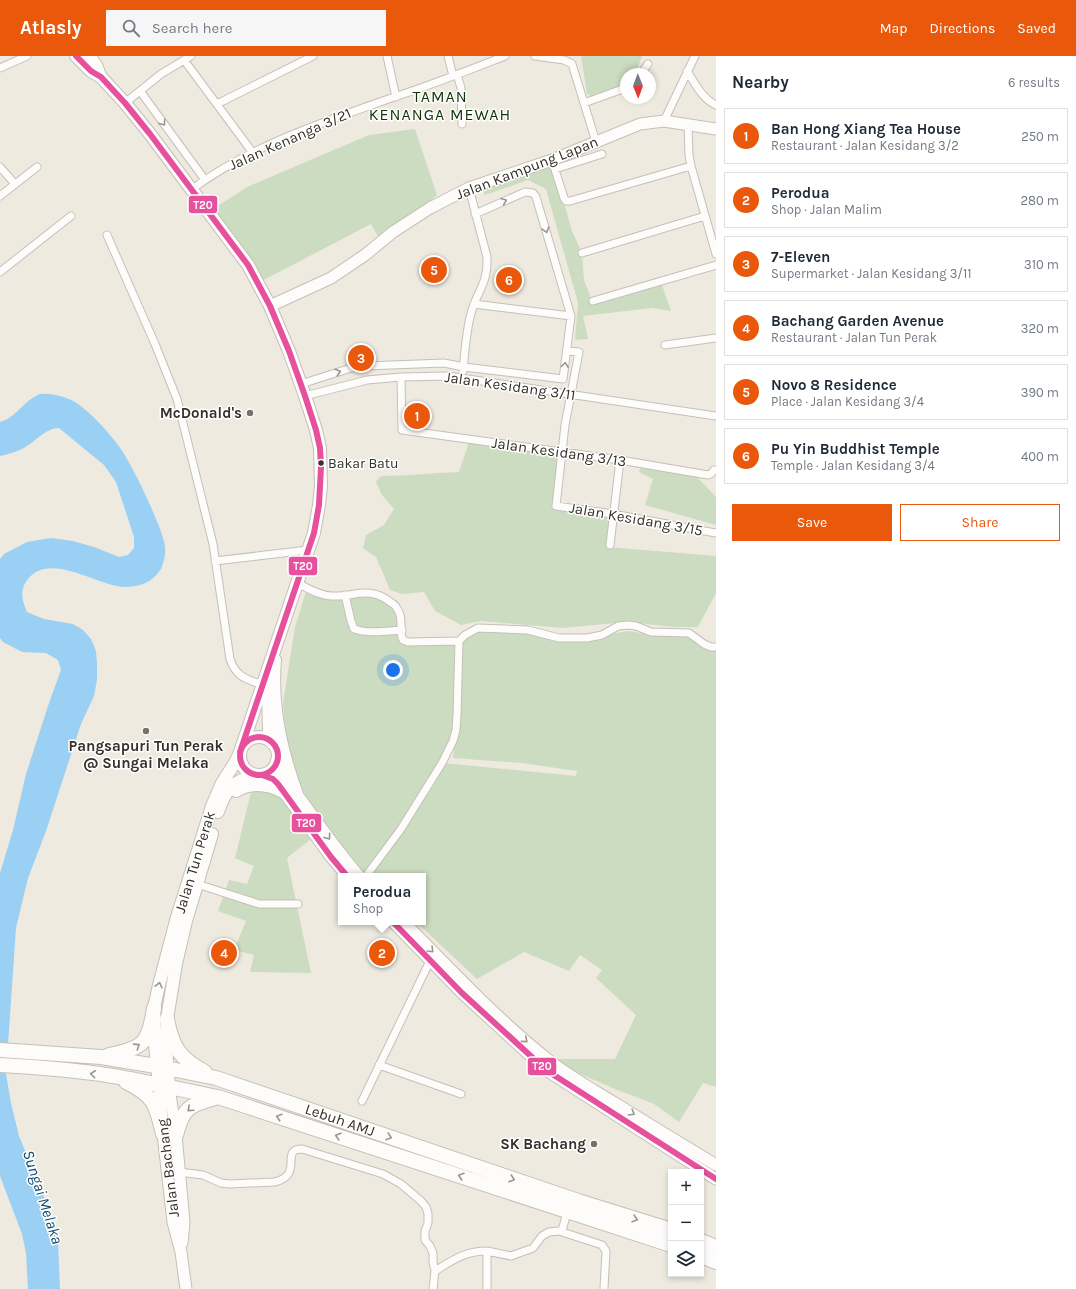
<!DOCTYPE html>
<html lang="en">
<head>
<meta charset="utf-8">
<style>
  :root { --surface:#fff; --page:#f6f6f7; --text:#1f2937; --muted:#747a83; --line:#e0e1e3; --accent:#ea580c }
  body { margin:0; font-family:Karla,sans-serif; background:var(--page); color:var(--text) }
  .controls { position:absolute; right:12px; bottom:12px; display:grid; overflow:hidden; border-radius:0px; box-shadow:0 2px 6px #0003 }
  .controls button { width:36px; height:36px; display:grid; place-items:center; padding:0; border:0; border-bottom:1px solid var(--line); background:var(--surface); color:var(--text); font:20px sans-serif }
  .compass { position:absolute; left:620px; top:12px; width:36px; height:36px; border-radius:50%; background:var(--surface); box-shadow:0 2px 6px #0003; rotate:179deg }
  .you { position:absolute; left:393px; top:614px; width:14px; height:14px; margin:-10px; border:3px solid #fff; border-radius:50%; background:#1a73e8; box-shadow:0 0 0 6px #1a73e833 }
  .badge { display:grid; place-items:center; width:26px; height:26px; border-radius:50%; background:var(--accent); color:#fff; font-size:13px; font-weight:700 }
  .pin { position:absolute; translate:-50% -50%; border:2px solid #fff; box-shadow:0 1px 4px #0006 }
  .popup { position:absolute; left:338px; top:817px; width:88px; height:52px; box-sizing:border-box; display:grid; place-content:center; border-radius:0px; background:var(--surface); filter:drop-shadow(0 1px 3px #0005); font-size:13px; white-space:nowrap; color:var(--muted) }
  .popup b { font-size:15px; color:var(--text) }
  .popup::after { content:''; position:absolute; left:50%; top:100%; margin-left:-8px; border:8px solid transparent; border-top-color:var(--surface) }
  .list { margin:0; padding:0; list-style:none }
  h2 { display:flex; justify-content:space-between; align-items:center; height:52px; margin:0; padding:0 16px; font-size:17px }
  h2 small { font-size:13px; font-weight:400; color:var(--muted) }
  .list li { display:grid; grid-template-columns:26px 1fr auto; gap:12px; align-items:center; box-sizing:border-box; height:56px; margin:0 8px 8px; padding:0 8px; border:1px solid var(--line); border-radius:0px }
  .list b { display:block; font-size:15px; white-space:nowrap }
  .list p { margin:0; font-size:13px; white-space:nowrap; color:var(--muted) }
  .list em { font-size:13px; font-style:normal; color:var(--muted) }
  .actions { display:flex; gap:8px; padding:12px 16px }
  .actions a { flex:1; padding:9px 0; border:1px solid var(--accent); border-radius:0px; text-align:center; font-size:14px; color:var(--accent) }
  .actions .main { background:var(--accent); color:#fff }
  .icon { flex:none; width:22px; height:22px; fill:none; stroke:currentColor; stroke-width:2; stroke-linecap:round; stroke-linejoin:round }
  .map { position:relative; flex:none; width:716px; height:1233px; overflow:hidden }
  header { display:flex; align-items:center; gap:24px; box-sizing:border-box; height:56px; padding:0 20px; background:var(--accent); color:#fff }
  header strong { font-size:19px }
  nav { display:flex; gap:22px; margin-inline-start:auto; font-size:14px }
  .search { width:280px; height:36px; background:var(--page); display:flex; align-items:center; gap:10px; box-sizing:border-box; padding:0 14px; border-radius:0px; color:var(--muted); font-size:15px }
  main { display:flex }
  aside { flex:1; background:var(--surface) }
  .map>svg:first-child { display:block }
  .green { fill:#ccdcc1; fill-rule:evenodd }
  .water { fill:#9ad0f3 }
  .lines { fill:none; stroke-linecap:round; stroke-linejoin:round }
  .street-casing { stroke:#c4c0b8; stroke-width:9 }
  .secondary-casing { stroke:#c4c0b8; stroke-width:13 }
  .primary-casing { stroke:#c4c0b8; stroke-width:14 }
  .highway-casing { stroke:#c4c0b8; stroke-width:16 }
  .street { stroke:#fdfcfa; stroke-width:7 }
  .secondary { stroke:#fdfcfa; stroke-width:11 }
  .primary { stroke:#fdfcfa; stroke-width:12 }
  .highway { stroke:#fdfcfa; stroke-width:14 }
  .bus-1-casing { stroke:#fff; stroke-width:9 }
  .bus-1 { stroke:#e6509d; stroke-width:6 }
  .oneway { stroke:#999692 }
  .poi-dot { fill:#76726a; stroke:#fff; stroke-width:1.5 }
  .bus-dot { fill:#35312a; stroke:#fff; stroke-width:1.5 }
  .labels { text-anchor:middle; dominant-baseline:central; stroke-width:3; stroke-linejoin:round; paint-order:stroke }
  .bus-label { font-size:14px; fill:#35312a; stroke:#fff; text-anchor:start }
  .street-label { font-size:15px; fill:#35312a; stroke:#fff }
  .poi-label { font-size:15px; font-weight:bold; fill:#35312a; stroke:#fff; text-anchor:end }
  .neighbourhood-label { font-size:16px; letter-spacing:1px; fill:#103307; stroke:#fff }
  .water-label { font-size:16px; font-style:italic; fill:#114d71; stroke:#fff }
  .line-badge { stroke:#fff; stroke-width:1.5 }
  .badge-label { font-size:11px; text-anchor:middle; font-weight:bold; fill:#fff }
</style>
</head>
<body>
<header>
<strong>Atlasly</strong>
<div class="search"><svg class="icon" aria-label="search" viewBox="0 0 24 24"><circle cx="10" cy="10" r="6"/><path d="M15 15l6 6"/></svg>Search here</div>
<nav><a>Map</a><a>Directions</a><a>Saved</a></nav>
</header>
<main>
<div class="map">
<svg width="716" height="1233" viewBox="0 0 716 1233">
  <rect width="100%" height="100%" fill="#efeae0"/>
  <path class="green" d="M581,0H642L637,13L632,18H626V24L621,29L591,40L587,38Z
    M415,73L437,139L381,186L371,168L258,227L208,156L249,130L369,79Z
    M552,104L572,175L582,197L584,224L591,242L661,226L671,255L652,252L583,260L588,283L575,284L578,247L546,133L528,124L485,139L480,129Z
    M469,386L557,399L554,451L609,462L607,491L716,500V537L698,571H673L627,566L562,572L481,565L461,569L435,555L424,536L402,538L390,534L376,501L363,492L366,479L384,469L394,453L382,439L376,426L381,420C407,420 433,417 459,416Z
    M642,408L696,420L716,441V469L645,449L653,423L639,416Z
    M307,532L331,540L383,541L400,559L402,574L408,586L459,585L478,572L528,574L559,582L611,578L628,575L653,579H693L716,591V1031L703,1027L679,1066L654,1048L615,1033L546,1003H615L636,959L596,922L602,914L580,899L569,915L524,896L477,923L416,866H423V820H367L315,780L287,802L311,917L250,916L254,899L234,894L246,865L218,855L229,824L247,828L254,810L235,802L253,728L288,725L283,647L295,571ZM456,676L453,702L522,707L577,715L576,720L443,707Z"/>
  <path class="water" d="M40,338C54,337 71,342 82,351C97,363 112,380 123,396C135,416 145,437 154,458C158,468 163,479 165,490C166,497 164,506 161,513C153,526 140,531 125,531C98,531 51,495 28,523C19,534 22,544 27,556L44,563L73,568L83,574L91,583L96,595L97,608V624L94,640L81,668L46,775L28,822L16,872L6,1018L11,1047L19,1080L54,1165L58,1184L60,1233H28L26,1197L22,1178L0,1120V817L13,774L26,718L49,647L61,614L58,604L46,597L22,596L3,586L0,582V503L4,498L27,486L51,482L73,485L94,491L119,501L128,499L134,492V481L116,426L104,409L59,372C46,372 36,385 24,392C16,396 9,398 0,400V366C16,362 24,344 40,338Z"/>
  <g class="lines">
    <defs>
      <path id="street" d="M387,0L396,41
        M448,0L453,20
        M535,0L564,4L572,8L596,86
        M184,4L253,97
        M0,12L27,0
        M687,15C695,27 702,43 716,49
        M457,18L461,32L462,68
        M641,18L648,8
        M140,35L205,124
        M125,47L161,18L191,0
        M584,47L620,34L626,31
        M217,48L313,0
        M664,65L695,0
        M688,69L689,99L691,110L716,198
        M552,104L564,142L566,145H570L691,110
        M0,111L15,128
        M555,113L602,98
        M191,134C251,89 327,65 397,40C434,28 469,14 505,0
        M0,140L37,111
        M107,179L155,288L177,343L213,488L230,603C236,621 246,623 263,629
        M582,197L705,160
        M0,216L71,160
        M593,245L716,209
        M474,248L571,260
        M665,289L716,282
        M567,295L579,296L565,369L556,450L613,458L716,477
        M463,315C465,295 466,273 472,254C479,232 488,227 487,201L469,132
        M401,321L402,374L620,404L708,419L712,417L714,414
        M301,328L351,312L365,310L444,307L464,311L563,323L571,260L536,141L533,137L525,136L475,158
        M305,340L367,324L401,321L448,320L716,360
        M610,489L620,404
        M215,505L308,494
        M297,527C307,532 320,540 332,540C354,541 369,530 389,545C391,547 395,548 396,551C405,562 398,574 403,584L408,586L459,585L465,579L478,572L528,574L559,582H587L602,579L618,570L628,569L636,570L651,576L689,577L704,588L711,591H716
        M345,539L351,565L354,573C369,578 386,575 402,574
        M366,820L401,773L442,707L453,685L456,674L457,659L459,585
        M197,828L259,848H298
        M379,1009L461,1038
        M362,1045L430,905
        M179,1116L203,1119L221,1127L229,1128L274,1126C305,1119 279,1093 302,1093L383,1118L401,1128L421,1145L426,1151L428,1158V1167L425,1175V1184L430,1190L433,1197V1206L435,1215
        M562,1175L567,1156
        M487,1195L511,1200L533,1192L542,1180L549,1176L559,1175L602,1189L606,1195L604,1232
        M433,1233L435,1215C453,1204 465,1195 487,1195V1233"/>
      <path id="secondary" d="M90,0L97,10L101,21
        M270,250L331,222L365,199L393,176L430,152L469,132L552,104L640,68L664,65L716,73
        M277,703C279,719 295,735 304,748C322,773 339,797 359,820
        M262,719L273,723L278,728L331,801L347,820
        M393,866L462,937L546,1014L716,1123
        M404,866C450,913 495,961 546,1002C568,1020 594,1034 618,1049C650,1069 683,1089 716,1109
        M159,1028L163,1078L173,1166L181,1196L186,1233
        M169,1031L176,1079L184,1166L182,1187"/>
      <path id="primary" d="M76,0L91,15L101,21L125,47L150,78L248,209L270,250L289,295L305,340L316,374L320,392L321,430L319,449L314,477L240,696L236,705L222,727L212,750L177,861L159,929L154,952L155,989L159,1028
        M275,604C271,650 281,695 297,738
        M268,638L269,676L272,687
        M240 700a19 19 0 1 1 38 0a19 19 0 1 1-38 0Z
        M236,735C253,725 269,728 285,737
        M218,756C225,734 234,723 258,719
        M169,1031L166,991L167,963L176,908L186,865L212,778"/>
      <path id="highway" d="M167,963C172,991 180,1003 205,1016
        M0,994L101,1001L156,1010L216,1022L581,1146L671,1174
        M109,999C144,992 149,987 154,952
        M0,1009C38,1011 76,1014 113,1020C148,1026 183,1034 218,1041L671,1189
        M126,1026C155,1040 156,1049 163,1078
        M176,1079C183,1052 189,1049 215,1042
        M701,1185L716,1191
        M701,1200L716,1206"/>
    </defs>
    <use href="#street" class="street-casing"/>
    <use href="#secondary" class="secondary-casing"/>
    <use href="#primary" class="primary-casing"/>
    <use href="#highway" class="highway-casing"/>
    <use href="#street" class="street"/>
    <use href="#secondary" class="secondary"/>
    <use href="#primary" class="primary"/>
    <use href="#highway" class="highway"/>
    <defs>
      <path id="bus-1" d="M76,0L91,15L101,21L125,47L150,78L248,209L270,250L289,295L305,340L316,374L320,392L321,411L319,449L314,477L240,696
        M240 700a19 19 0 1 1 38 0a19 19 0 1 1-38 0Z
        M262,719L273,723L278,728L331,801L347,820
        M393,866L462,937L546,1014L716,1123"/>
    </defs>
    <use href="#bus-1" class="bus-1-casing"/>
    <use href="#bus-1" class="bus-1"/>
  </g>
  <defs><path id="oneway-chevron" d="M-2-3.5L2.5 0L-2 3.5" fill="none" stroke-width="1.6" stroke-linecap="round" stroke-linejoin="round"/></defs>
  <g class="oneway">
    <use href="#oneway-chevron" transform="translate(163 67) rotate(54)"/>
    <use href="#oneway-chevron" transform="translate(504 145) rotate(-23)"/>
    <use href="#oneway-chevron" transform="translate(546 174) rotate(74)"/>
    <use href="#oneway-chevron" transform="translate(565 309) rotate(-82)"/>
    <use href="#oneway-chevron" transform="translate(338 316) rotate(-17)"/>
    <use href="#oneway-chevron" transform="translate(328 781) rotate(54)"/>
    <use href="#oneway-chevron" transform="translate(431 894) rotate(45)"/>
    <use href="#oneway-chevron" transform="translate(159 929) rotate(-77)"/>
    <use href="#oneway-chevron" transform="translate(525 984) rotate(41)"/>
    <use href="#oneway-chevron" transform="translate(137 990) rotate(-33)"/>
    <use href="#oneway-chevron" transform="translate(93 1018) rotate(-174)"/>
    <use href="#oneway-chevron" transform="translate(190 1053) rotate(138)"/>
    <use href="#oneway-chevron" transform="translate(632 1057) rotate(31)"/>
    <use href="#oneway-chevron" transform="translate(279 1061) rotate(-162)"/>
    <use href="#oneway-chevron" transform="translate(338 1080) rotate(-162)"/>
    <use href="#oneway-chevron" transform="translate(389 1081) rotate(19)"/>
    <use href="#oneway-chevron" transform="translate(461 1120) rotate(-162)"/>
    <use href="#oneway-chevron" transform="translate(512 1123) rotate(19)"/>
    <use href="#oneway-chevron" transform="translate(635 1163) rotate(17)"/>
  </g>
  <g class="poi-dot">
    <circle cx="250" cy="357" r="4"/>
    <circle cx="146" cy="675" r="4"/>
    <circle cx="594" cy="1088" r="4"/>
  </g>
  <circle class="bus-dot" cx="321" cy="407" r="3.5"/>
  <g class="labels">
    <g class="bus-label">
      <text x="328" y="407">Bakar Batu</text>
    </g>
    <g class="street-label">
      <text transform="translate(290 83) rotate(-24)">Jalan Kenanga 3/21</text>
      <text transform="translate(527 112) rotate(-21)">Jalan Kampung Lapan</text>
      <text transform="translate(510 330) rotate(8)">Jalan Kesidang 3/11</text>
      <text transform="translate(559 396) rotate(8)">Jalan Kesidang 3/13</text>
      <text transform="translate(636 463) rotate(10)">Jalan Kesidang 3/15</text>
      <text transform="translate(195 806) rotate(-73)">Jalan Tun Perak</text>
      <text transform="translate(340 1064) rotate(19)">Lebuh AMJ</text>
      <text transform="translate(168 1112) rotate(-97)">Jalan Bachang</text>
    </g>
    <g class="poi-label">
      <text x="242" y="357">McDonald's</text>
      <text x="146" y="690" text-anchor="middle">Pangsapuri Tun Perak<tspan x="146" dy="17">@ Sungai Melaka</tspan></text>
      <text x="586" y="1088">SK Bachang</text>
    </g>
    <g class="neighbourhood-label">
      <text x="440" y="40">TAMAN<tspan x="440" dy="18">KENANGA MEWAH</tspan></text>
    </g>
    <g class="water-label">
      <text transform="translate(43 1141) rotate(72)">Sungai Melaka</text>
    </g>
  </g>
  <g class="line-badge">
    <rect x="188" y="139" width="30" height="19" rx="4" fill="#e6509d"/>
    <rect x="288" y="500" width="30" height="20" rx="4" fill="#e6509d"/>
    <rect x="291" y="757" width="31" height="20" rx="4" fill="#e6509d"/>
    <rect x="527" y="1001" width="30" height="19" rx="4" fill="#e6509d"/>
  </g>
  <g class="badge-label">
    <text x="203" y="153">T20</text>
    <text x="303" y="514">T20</text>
    <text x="306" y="771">T20</text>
    <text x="542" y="1014">T20</text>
  </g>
</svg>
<div class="controls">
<button>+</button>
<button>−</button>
<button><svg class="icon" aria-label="layers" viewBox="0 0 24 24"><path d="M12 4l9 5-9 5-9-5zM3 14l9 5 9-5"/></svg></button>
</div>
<svg class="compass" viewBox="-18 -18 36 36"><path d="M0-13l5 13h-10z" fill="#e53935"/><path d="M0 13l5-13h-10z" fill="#747a83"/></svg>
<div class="you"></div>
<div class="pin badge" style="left:417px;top:360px">1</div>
<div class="pin badge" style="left:382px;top:897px">2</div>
<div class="popup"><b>Perodua</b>Shop</div>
<div class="pin badge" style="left:361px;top:302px">3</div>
<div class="pin badge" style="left:224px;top:897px">4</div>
<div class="pin badge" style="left:434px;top:214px">5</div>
<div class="pin badge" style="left:509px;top:224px">6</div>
</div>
<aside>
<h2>Nearby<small>6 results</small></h2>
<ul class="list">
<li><span class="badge">1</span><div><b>Ban Hong Xiang Tea House</b><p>Restaurant · Jalan Kesidang 3/2</p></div><em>250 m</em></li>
<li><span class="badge">2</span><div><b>Perodua</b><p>Shop · Jalan Malim</p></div><em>280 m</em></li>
<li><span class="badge">3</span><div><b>7-Eleven</b><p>Supermarket · Jalan Kesidang 3/11</p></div><em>310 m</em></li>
<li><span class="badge">4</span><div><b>Bachang Garden Avenue</b><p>Restaurant · Jalan Tun Perak</p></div><em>320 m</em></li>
<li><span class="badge">5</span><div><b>Novo 8 Residence</b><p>Place · Jalan Kesidang 3/4</p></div><em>390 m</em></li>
<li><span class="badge">6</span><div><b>Pu Yin Buddhist Temple</b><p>Temple · Jalan Kesidang 3/4</p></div><em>400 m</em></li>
</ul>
<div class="actions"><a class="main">Save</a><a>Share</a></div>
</aside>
</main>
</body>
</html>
